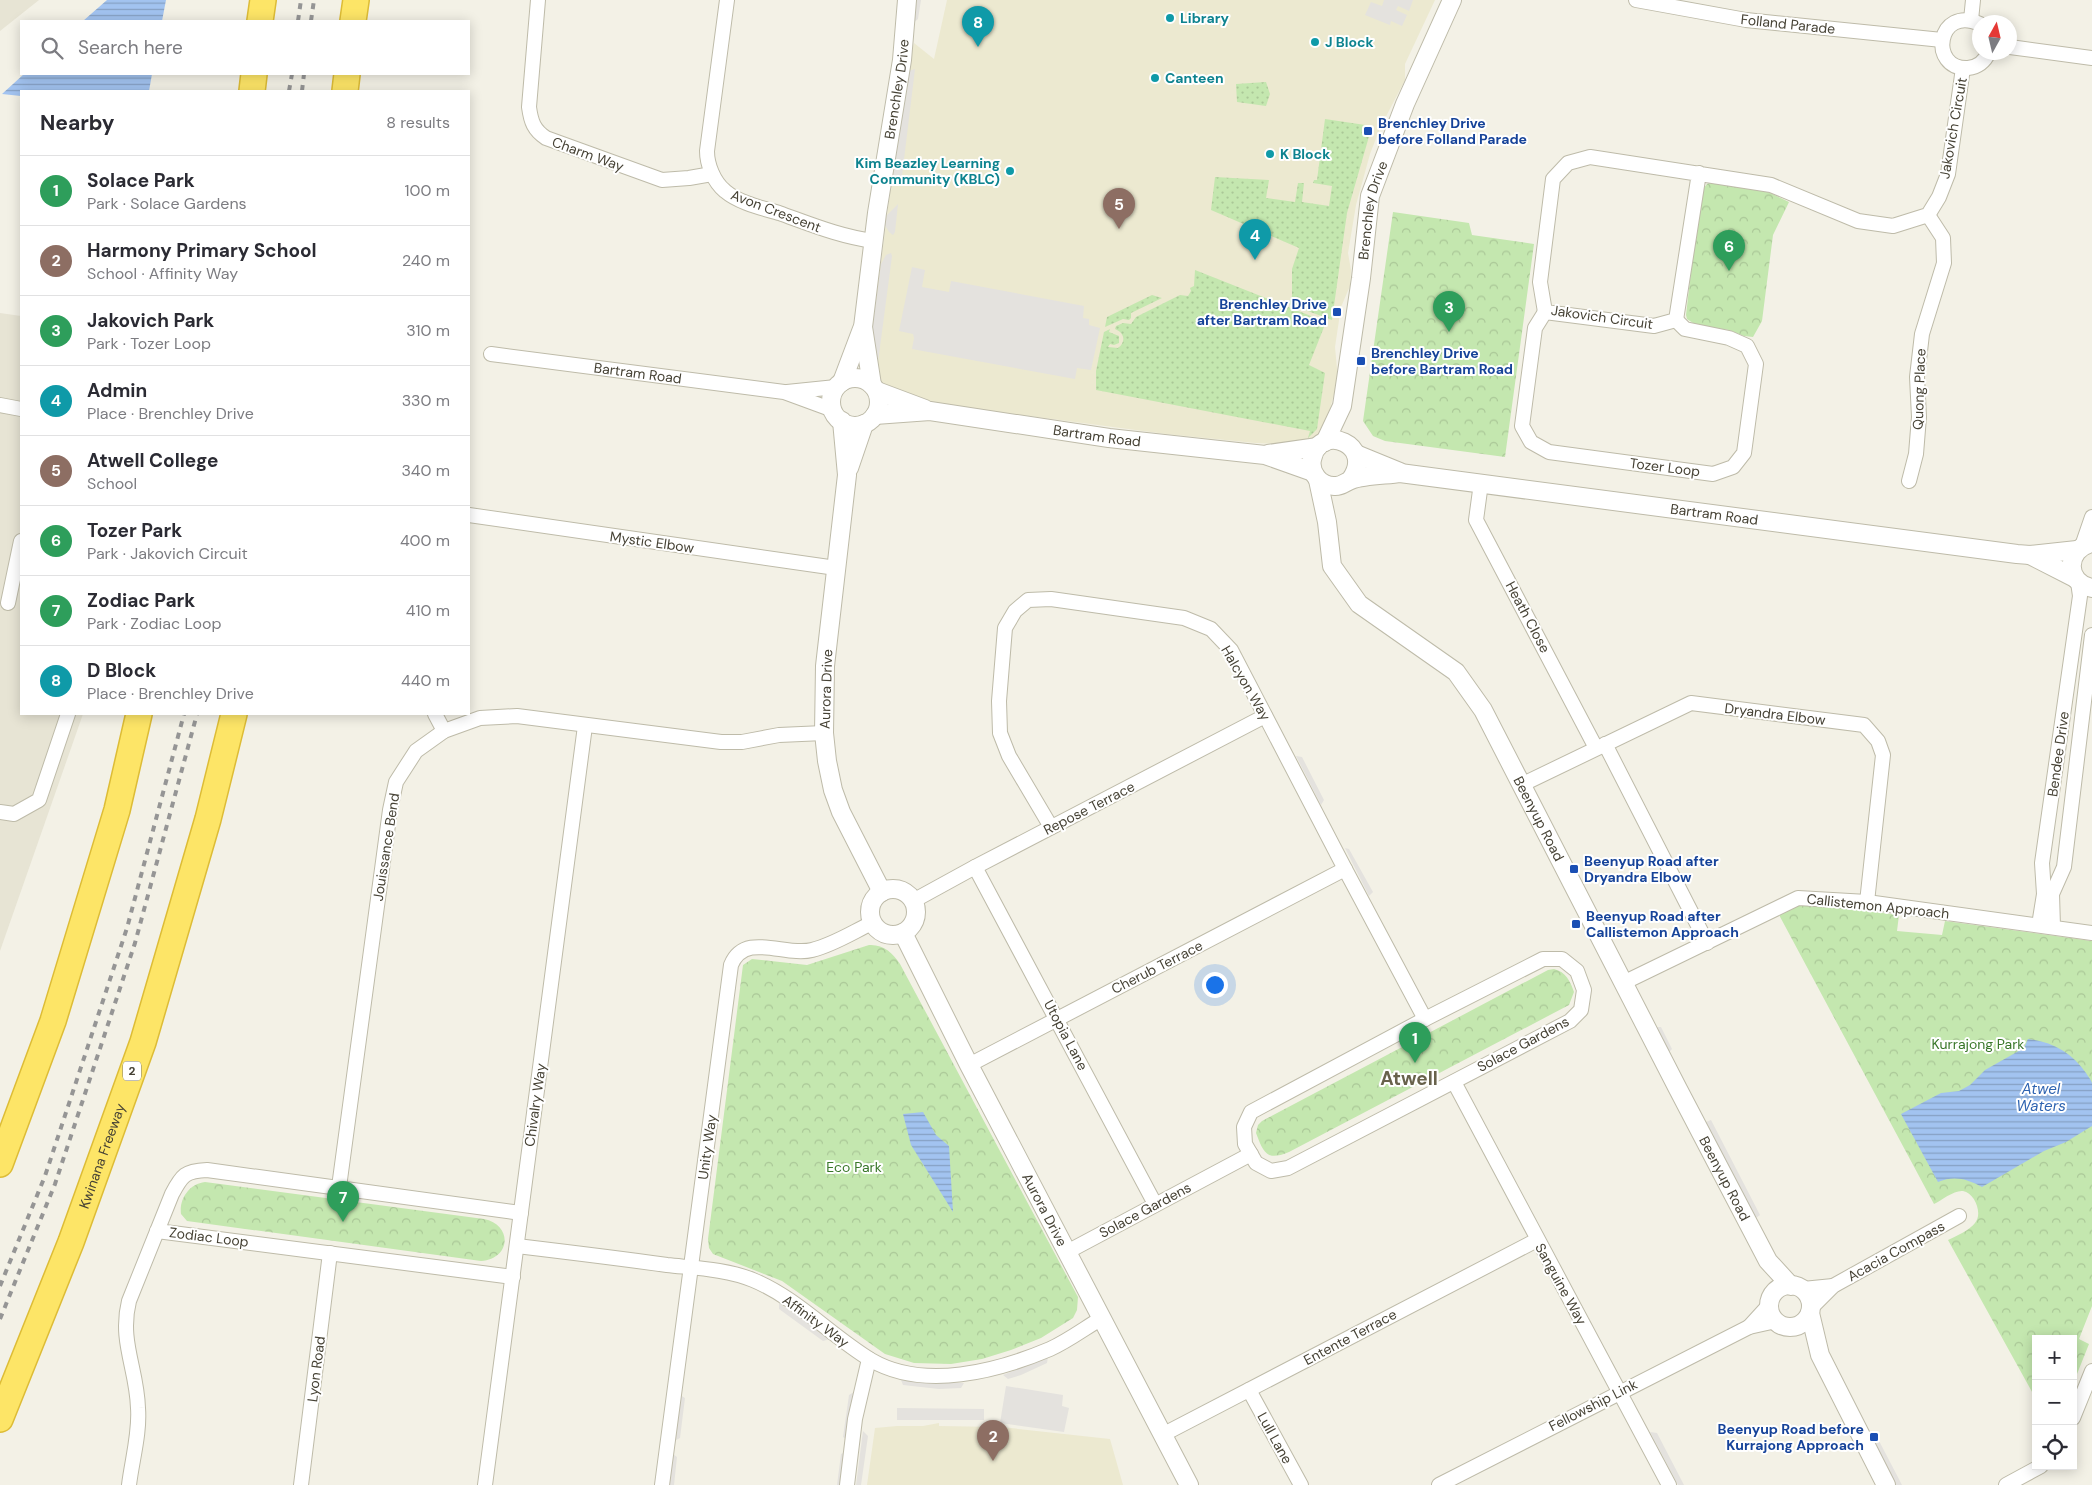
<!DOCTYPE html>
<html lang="en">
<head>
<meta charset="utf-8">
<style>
  :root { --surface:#fff; --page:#f7f7f7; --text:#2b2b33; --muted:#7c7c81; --line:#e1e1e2; --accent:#f95f17 }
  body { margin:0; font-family:"DM Sans",sans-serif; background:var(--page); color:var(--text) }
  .controls { position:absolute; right:15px; bottom:15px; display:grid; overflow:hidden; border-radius:0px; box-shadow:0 2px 12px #0003 }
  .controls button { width:45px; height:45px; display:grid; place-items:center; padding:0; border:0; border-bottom:1px solid var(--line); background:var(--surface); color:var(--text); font:25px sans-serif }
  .compass { position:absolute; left:1972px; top:15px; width:45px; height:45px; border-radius:50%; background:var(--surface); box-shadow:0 2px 12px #0003; rotate:8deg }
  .you { position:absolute; left:1214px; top:984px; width:18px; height:18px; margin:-12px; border:4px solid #fff; border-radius:50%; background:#1a73e8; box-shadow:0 0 0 8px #1a73e833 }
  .badge { display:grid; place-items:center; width:32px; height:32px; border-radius:50%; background:var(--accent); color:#fff; font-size:16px; font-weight:700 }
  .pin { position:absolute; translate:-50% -41px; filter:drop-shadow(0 1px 2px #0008) }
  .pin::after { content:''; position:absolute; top:26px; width:18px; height:15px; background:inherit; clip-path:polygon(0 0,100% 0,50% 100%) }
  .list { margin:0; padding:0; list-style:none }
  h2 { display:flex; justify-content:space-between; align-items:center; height:65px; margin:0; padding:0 20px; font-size:21px }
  h2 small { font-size:16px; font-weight:400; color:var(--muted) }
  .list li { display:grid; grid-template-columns:32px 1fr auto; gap:15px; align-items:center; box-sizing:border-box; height:70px; padding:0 20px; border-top:1px solid var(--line) }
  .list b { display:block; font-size:19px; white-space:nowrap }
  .list p { margin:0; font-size:16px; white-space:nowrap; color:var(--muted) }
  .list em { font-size:16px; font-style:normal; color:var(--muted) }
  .icon { flex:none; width:28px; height:28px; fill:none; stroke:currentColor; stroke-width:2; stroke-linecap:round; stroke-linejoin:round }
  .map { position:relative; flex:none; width:2092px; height:1485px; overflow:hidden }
  .search { position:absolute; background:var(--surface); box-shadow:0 2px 12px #0003; left:20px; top:20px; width:450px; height:55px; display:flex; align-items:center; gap:12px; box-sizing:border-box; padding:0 18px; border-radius:0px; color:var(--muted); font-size:19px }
  .panel { position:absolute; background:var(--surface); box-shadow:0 2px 12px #0003; left:20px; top:90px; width:450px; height:625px; border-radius:0px }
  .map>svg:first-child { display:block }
  .residential { fill:#e7e4d4 }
  .education { fill:#ece9d0 }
  .grass { fill:url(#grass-dots) }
  .park { fill:url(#park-crowns) }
  .parking { fill:#e4e2de }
  .water { fill:url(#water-rules) }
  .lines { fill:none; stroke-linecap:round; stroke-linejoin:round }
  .minor-casing { stroke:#bebba9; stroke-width:16 }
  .tertiary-casing { stroke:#bebba9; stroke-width:20 }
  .motorway-casing { stroke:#ddbc36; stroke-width:28 }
  .minor { stroke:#fff; stroke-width:14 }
  .tertiary { stroke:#fff; stroke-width:18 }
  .motorway { stroke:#fde567; stroke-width:25 }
  .rail { stroke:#959595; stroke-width:4; stroke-dasharray:6 6; stroke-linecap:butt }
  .culture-dot { fill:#0f9aa8; stroke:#fff; stroke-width:2 }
  .transit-dot { fill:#1a4fb4; stroke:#fff; stroke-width:2 }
  .labels { text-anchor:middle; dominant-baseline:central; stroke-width:4; stroke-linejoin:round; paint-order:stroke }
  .shield { fill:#fff; stroke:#7e7b72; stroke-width:1 }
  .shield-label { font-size:12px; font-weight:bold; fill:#464235 }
  .culture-label { font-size:14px; font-weight:bold; fill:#0d838f; stroke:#fff; text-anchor:start }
  .street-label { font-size:14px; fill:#464235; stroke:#fff }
  .transit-label { font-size:14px; font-weight:bold; fill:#164399; stroke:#fff; text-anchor:start }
  .park-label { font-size:14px; fill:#397729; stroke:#fff }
  .water-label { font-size:15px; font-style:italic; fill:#2f64b1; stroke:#fff }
  .district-label { font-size:19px; font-weight:bold; fill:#68624c; stroke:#fff }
</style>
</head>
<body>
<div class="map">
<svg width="2092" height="1485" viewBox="0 0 2092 1485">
  <defs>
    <pattern id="grass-dots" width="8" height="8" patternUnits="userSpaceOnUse" patternTransform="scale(1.25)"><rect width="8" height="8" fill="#c4e7af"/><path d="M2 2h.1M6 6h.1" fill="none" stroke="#aac797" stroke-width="1.8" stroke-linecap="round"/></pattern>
    <pattern id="park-crowns" width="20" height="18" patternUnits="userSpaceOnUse" patternTransform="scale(1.25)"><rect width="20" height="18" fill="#c4e7af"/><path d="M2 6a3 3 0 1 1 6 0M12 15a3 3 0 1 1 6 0" fill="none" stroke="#aac797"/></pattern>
    <pattern id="water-rules" width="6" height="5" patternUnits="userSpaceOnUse" patternTransform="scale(1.25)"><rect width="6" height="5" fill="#a2c3f0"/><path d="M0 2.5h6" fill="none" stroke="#86a0c3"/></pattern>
  </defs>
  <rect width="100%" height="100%" fill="#f3f1e6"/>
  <path class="residential" d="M0,0H39L0,31Z
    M0,313L21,316V714H83L0,951Z"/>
  <path class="education" d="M947,0H1435L1405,64V80L1380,128L1370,154L1356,205L1348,253L1351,270L1350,286L1341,307L1335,347L1338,379L1328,416L1319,436L1312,441L1297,445L1255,443L1166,434L931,403L883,385L879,381L871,341L873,324L906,68L914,43L934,59Z
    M939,1423V1426L1001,1427L1110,1439L1123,1485H867L875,1428L897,1426H923Z"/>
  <path class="grass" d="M1266,82L1270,94L1266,106L1237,102L1236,84Z
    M1325,119L1372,126L1347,213L1332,320L1289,304L1292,296V269L1299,248L1211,210L1215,177L1269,180L1266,198L1295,202L1298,183H1304L1302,202L1329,206L1332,186L1313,183L1314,180H1317Z
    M1195,270L1326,322L1309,365L1325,373L1317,429L1308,438L1310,431L1096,390V371L1104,332L1110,329L1109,332L1119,336V343L1114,345L1110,344L1108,347L1118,348C1126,342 1125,333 1115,329L1116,326L1123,323L1131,324L1136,317L1180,295L1188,296L1191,291L1190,288L1194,286Z
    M1152,295L1162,298L1131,313V318L1129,320L1123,319L1105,327L1107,317Z"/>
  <path class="park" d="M1713,181L1758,187L1789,202L1773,235L1762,321L1753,337L1744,336L1729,330L1696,325L1687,319L1686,315L1700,193L1707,184Z
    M1393,212L1469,223L1472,235L1534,244L1505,457L1385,441L1373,436L1363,421Z
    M1810,904L1899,915L1897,931L1942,935L1945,921L2092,941V1306L2079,1339L2089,1344L2073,1384V1339H2036V1399L1948,1240C1956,1236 1970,1230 1975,1223C1983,1214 1975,1193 1963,1191C1954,1190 1942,1200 1934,1204L1778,913L1796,905Z
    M869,945C883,944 893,953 900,964L1078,1297L1077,1310L1073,1318L1041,1338L1011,1350L982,1359L951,1364L914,1363L885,1354L782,1281L713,1254L709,1248L708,1239L743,965L752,959L807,965Z
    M1554,969C1566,972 1570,981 1574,992L1569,1005L1289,1152C1267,1161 1264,1154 1256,1133L1258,1125L1262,1121L1548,970Z
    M205,1182L484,1219C513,1225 511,1259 481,1261L187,1221L181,1214C179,1199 189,1184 205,1182Z"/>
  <path class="parking" d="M915,0H921L918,19L911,25Z
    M1384,0H1413L1409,11L1398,6L1396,10L1407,15L1402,26L1391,21L1390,25L1365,15L1371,2L1382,6Z
    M915,69L901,184L896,186L892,179L905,76L909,71Z
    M898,204L895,232L893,235L889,232L885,225L887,215Z
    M891,253L892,256L878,362L873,361L871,341L873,324L881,264L886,255Z
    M912,267L925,270L922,287L949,292L951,281L1084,306L1083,318L1089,319V325L1100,328L1091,370L1077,368L1075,379L912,349L914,338L913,334L899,331Z
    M1296,756L1302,757L1324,800L1321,805Z
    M1345,848L1349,849L1373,892L1369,896Z
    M1656,1027H1661L1672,1049L1669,1052Z
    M1711,1120L1760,1215L1756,1218L1706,1122Z
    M779,1303L830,1339L823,1341L779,1309Z
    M1048,1357L1047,1363L1021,1375L1008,1379L1003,1375Z
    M901,1380L932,1383H964L961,1388L939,1389L903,1385Z
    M1006,1386L1063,1395L1062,1406L1069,1408L1064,1432L1000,1423Z
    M854,1392L848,1440L843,1437L849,1395Z
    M680,1395L685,1398L680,1438L674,1441Z
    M897,1408L984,1409V1420H897Z
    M863,1431L868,1436L861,1485H856Z
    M1650,1432L1657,1433L1684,1485H1678Z
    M1877,1437L1902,1485H1896L1872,1440Z
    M847,1451L842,1485H837L841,1454Z
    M673,1454L677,1457L674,1485H669Z"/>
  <path class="water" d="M107,0H166L162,21H83Z
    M24,74H152L149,91H21V96L2,94Z
    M2028,1039C2053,1042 2072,1053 2086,1073C2088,1076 2091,1080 2092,1083C2092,1096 2092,1113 2092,1126L2066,1142L2044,1151L1982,1187C1968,1179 1954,1175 1938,1182L1901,1114L1941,1093L1959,1091L1970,1085L1985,1070L2024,1048Z
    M923,1112L936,1135L949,1146L953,1212L911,1145L903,1114Z"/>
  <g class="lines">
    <defs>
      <g id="minor">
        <path d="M538,0L529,107C531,122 534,130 546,138L662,180L689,178L712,174"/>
        <path d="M727,0L707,151C707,165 714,182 725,191C739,203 762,208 779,213C810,224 841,237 874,241"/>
        <path d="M1636,0L1746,20L1942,40"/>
        <path d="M1971,20L1973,0"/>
        <path d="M1980,24C1937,4 1928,70 1968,68C1978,67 1985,61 1989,52"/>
        <path d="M2010,47L2092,58"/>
        <path d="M1699,173L1676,320L1654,326L1545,312L1540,282L1553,179L1568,163L1590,157L1771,185L1858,221L1893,226L1928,215L1939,197L1948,174L1963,68"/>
        <path d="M1545,312L1535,328L1522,426L1531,442L1549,452L1713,474L1733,467L1744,453L1756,364L1747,346L1729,338L1685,329L1676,320"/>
        <path id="s1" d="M491,354L784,392L833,410"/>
        <path d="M787,392L836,387"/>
        <path d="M0,405L21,409"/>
        <path d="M1909,481L1916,454L1919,417L1917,377L1922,334L1944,263L1943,238L1928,215"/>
        <path d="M1481,483L1476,520L1596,748"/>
        <path d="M469,515L836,568"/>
        <path d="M2082,546L2092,517"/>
        <path d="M8,603L21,541"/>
        <path d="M435,714L444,731"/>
        <path d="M1605,744L1707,943"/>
        <path d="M1521,785L1691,703L1864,725L1878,741L1883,755L1867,902"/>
        <path d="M0,812L14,814L39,800L68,714"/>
        <path d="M1051,827L1009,756L1000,733L999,701L1005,628L1015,611L1028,600L1051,599L1184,618L1211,629L1231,650L1345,869L1425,1019"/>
        <path d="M975,867L1155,1204"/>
        <path d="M913,901L975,867L1265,716"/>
        <path d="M2039,925L2044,894L2042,863L2080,596L2078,582"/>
        <path d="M2053,927L2052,894L2064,867L2092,635"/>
        <path d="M1543,959H1562L1577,971L1584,990L1581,1010L1570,1021L1288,1168L1271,1171L1256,1163L1245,1144L1244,1127L1251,1112L1425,1019Z"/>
        <path d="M1623,983L1798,898L1867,902L2092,933"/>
        <path d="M969,1065L1345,869"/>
        <path d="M1454,1082L1669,1485"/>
        <path d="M339,1187L390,810L396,782L416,751L444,731L480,718L517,716L721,742H742L779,735L824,733"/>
        <path d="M157,1231L513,1277"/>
        <path d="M517,1246C567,1252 617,1258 667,1265C694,1268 727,1269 753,1280C797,1298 831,1336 871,1360C924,1391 998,1371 1050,1349C1068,1341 1085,1328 1102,1318"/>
        <path d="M1067,1252L1251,1154"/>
        <path d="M1803,1289L1833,1286"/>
        <path d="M1811,1308L1833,1286L1959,1216"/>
        <path d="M1749,1327L1770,1304"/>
        <path d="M1249,1390L1301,1485"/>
        <path d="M2073,1418L2092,1371"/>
        <path d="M1164,1434L1537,1240"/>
        <path d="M129,1485C132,1460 140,1433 138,1408C137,1369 119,1341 129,1301L172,1194C182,1175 185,1171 207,1170L521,1213"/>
        <path d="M301,1485L330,1253"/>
        <path d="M485,1485L585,726"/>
        <path d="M662,1485L731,965C745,931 785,957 812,950C833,945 853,932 872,923"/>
        <path d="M847,1485L855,1419L869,1359"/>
        <path d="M1439,1485L1749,1327L1776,1321"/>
        <path d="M2006,1485L2041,1466"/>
      </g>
      <g id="tertiary">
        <circle cx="855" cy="402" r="24"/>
        <path d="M842,382L862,329"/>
        <path id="s2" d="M872,385L863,327L877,213L902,60L907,0"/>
        <path d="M877,391L925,409"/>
        <path id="s3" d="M875,415L930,411L1109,438L1265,455L1313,472"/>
        <path d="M842,421L847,475L825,666L824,733L827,761L833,790L841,812L882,892"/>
        <path id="s4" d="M1325,442L1342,406L1361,278L1370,196L1405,104L1452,0"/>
        <path d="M1268,454L1318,447"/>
        <path d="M1356,454L1400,472"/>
        <path d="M849,468L864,424"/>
        <path id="s5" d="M1351,479C1375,444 1321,424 1313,456C1310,464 1312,472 1317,478C1321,483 1327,486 1334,486C1341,487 1345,482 1351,480C1363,475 1387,475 1400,473L2017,554L2030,555L2077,550"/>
        <path id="s6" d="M1318,480L1327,522L1332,566L1359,604L1456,672L1483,710L1678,1089L1768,1261L1791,1286"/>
        <path d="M2092,543C2065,549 2065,583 2092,588"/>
        <path d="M2030,555L2075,578"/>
        <circle cx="893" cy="912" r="23"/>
        <path id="s7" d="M903,933L969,1065L1189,1485"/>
        <circle cx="1790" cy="1306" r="21"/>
        <path d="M1810,1313L1820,1355L1886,1485"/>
      </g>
      <g id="motorway">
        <path d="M260,21L263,0"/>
        <path d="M353,21L356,0"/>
        <path d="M252,91L254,74"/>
        <path d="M345,91L347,74"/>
        <path d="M0,1164L53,1021L117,810L139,714"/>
        <path id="s8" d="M0,1419L71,1242L143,1042L208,819L234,714"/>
      </g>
    </defs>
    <use href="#minor" class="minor-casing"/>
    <use href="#tertiary" class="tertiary-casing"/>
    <use href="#motorway" class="motorway-casing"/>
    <use href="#minor" class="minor"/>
    <use href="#tertiary" class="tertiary"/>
    <use href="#motorway" class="motorway"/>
    <path class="rail" d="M298,21L301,0
      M311,21L314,0
      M289,91L292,74
      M302,91L304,74
      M0,1286L45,1176L127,928L184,714
      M0,1319L55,1184L135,943L197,714"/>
  </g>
  <g class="culture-dot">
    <circle cx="1170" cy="18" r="5"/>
    <circle cx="1315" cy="42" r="5"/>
    <circle cx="1155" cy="78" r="5"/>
    <circle cx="1270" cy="154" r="5"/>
    <circle cx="1010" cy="171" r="5"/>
  </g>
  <g class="transit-dot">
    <rect x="1363" y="126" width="10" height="10" rx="2.5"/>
    <rect x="1332" y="307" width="10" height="10" rx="2.5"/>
    <rect x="1356" y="356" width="10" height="10" rx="2.5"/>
    <rect x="1569" y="864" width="10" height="10" rx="2.5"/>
    <rect x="1571" y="919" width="10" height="10" rx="2.5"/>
    <rect x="1869" y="1432" width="10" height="10" rx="2.5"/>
  </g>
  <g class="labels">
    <rect class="shield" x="123" y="1061.5" width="18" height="19" rx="4"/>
    <g class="shield-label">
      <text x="132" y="1071">2</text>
    </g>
    <g class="culture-label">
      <text x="1180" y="18">Library</text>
      <text x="1325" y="42">J Block</text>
      <text x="1165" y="78">Canteen</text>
      <text x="1280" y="154">K Block</text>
      <text x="1000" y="163" text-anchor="end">Kim Beazley Learning<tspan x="1000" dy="16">Community (KBLC)</tspan></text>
    </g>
    <g class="street-label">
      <text transform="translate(1788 24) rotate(6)">Folland Parade</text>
      <text stroke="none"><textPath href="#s2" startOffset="299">Brenchley Drive</textPath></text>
      <text transform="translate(1953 128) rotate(-80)">Jakovich Circuit</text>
      <text transform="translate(588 154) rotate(20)">Charm Way</text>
      <text transform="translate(776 211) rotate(21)">Avon Crescent</text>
      <text stroke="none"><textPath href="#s4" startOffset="238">Brenchley Drive</textPath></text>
      <text transform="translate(1602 317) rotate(8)">Jakovich Circuit</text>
      <text stroke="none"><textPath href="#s1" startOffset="148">Bartram Road</textPath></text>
      <text transform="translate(1919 389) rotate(-88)">Quong Place</text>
      <text stroke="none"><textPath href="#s3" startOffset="224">Bartram Road</textPath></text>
      <text transform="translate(1665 467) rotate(7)">Tozer Loop</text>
      <text stroke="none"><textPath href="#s5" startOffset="510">Bartram Road</textPath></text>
      <text transform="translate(652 542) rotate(8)">Mystic Elbow</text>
      <text transform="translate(1528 617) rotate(62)">Heath Close</text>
      <text transform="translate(1246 683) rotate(60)">Halcyon Way</text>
      <text transform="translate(826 689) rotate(-88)">Aurora Drive</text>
      <text transform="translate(1775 714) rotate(7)">Dryandra Elbow</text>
      <text transform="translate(2058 754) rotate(-82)">Bendee Drive</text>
      <text transform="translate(1089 808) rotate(-27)">Repose Terrace</text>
      <text stroke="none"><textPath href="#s6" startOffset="421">Beenyup Road</textPath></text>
      <text transform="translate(386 847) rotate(-81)">Jouissance Bend</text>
      <text transform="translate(1878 906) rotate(6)">Callistemon Approach</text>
      <text transform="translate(1157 967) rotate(-27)">Cherub Terrace</text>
      <text transform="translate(1066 1035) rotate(62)">Utopia Lane</text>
      <text transform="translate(1523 1044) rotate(-28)">Solace Gardens</text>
      <text transform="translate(535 1105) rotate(-82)">Chivalry Way</text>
      <text transform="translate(707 1147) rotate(-82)">Unity Way</text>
      <text stroke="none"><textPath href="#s8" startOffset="282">Kwinana Freeway</textPath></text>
      <text stroke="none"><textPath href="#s6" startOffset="826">Beenyup Road</textPath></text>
      <text stroke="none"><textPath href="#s7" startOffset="311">Aurora Drive</textPath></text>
      <text transform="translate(1145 1210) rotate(-28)">Solace Gardens</text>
      <text transform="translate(209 1237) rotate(7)">Zodiac Loop</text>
      <text transform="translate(1896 1251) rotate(-29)">Acacia Compass</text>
      <text transform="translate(1561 1284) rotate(61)">Sanguine Way</text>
      <text transform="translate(816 1321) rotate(36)">Affinity Way</text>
      <text transform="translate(1350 1337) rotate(-28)">Entente Terrace</text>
      <text transform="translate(316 1369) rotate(-83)">Lyon Road</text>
      <text transform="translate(1593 1405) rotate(-27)">Fellowship Link</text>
      <text transform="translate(1275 1438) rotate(61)">Lull Lane</text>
    </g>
    <g class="transit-label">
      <text x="1378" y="123">Brenchley Drive<tspan x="1378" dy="16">before Folland Parade</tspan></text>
      <text x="1327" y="304" text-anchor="end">Brenchley Drive<tspan x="1327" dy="16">after Bartram Road</tspan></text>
      <text x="1371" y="353">Brenchley Drive<tspan x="1371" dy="16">before Bartram Road</tspan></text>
      <text x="1584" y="861">Beenyup Road after<tspan x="1584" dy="16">Dryandra Elbow</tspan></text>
      <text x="1586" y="916">Beenyup Road after<tspan x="1586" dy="16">Callistemon Approach</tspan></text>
      <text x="1864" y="1429" text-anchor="end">Beenyup Road before<tspan x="1864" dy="16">Kurrajong Approach</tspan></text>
    </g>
    <g class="park-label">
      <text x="1978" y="1044">Kurrajong Park</text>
      <text x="854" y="1167">Eco Park</text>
    </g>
    <g class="water-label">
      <text x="2041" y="1089">Atwel<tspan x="2041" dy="17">Waters</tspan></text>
    </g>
    <g class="district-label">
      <text x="1409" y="1078">Atwell</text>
    </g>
  </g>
</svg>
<div class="controls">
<button>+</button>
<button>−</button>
<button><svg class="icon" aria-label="locate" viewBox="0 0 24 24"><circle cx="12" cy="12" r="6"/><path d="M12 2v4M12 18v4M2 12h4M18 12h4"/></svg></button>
</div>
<svg class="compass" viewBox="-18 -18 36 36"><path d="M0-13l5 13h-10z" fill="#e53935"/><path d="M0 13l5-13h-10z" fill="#7c7c81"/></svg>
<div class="you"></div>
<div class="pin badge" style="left:1415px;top:1063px;background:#2e9e5b">1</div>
<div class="pin badge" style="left:993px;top:1461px;background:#8d6e63">2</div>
<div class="pin badge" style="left:1449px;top:332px;background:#2e9e5b">3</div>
<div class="pin badge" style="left:1255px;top:260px;background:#0f9aa8">4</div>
<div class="pin badge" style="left:1119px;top:229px;background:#8d6e63">5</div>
<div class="pin badge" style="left:1729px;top:271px;background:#2e9e5b">6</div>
<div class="pin badge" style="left:343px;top:1222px;background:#2e9e5b">7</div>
<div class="pin badge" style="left:978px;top:47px;background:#0f9aa8">8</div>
<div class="search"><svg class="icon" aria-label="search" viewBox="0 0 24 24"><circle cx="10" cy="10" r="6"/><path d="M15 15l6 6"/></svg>Search here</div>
<section class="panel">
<h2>Nearby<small>8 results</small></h2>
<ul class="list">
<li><span class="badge" style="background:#2e9e5b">1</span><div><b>Solace Park</b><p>Park · Solace Gardens</p></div><em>100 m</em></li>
<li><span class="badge" style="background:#8d6e63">2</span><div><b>Harmony Primary School</b><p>School · Affinity Way</p></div><em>240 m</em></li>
<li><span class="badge" style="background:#2e9e5b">3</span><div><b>Jakovich Park</b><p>Park · Tozer Loop</p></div><em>310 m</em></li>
<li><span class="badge" style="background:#0f9aa8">4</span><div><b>Admin</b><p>Place · Brenchley Drive</p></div><em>330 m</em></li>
<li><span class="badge" style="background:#8d6e63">5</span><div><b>Atwell College</b><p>School</p></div><em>340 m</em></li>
<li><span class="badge" style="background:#2e9e5b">6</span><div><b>Tozer Park</b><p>Park · Jakovich Circuit</p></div><em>400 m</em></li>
<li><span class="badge" style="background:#2e9e5b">7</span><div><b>Zodiac Park</b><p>Park · Zodiac Loop</p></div><em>410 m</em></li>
<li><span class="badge" style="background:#0f9aa8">8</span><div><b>D Block</b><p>Place · Brenchley Drive</p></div><em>440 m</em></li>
</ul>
</section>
</div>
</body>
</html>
